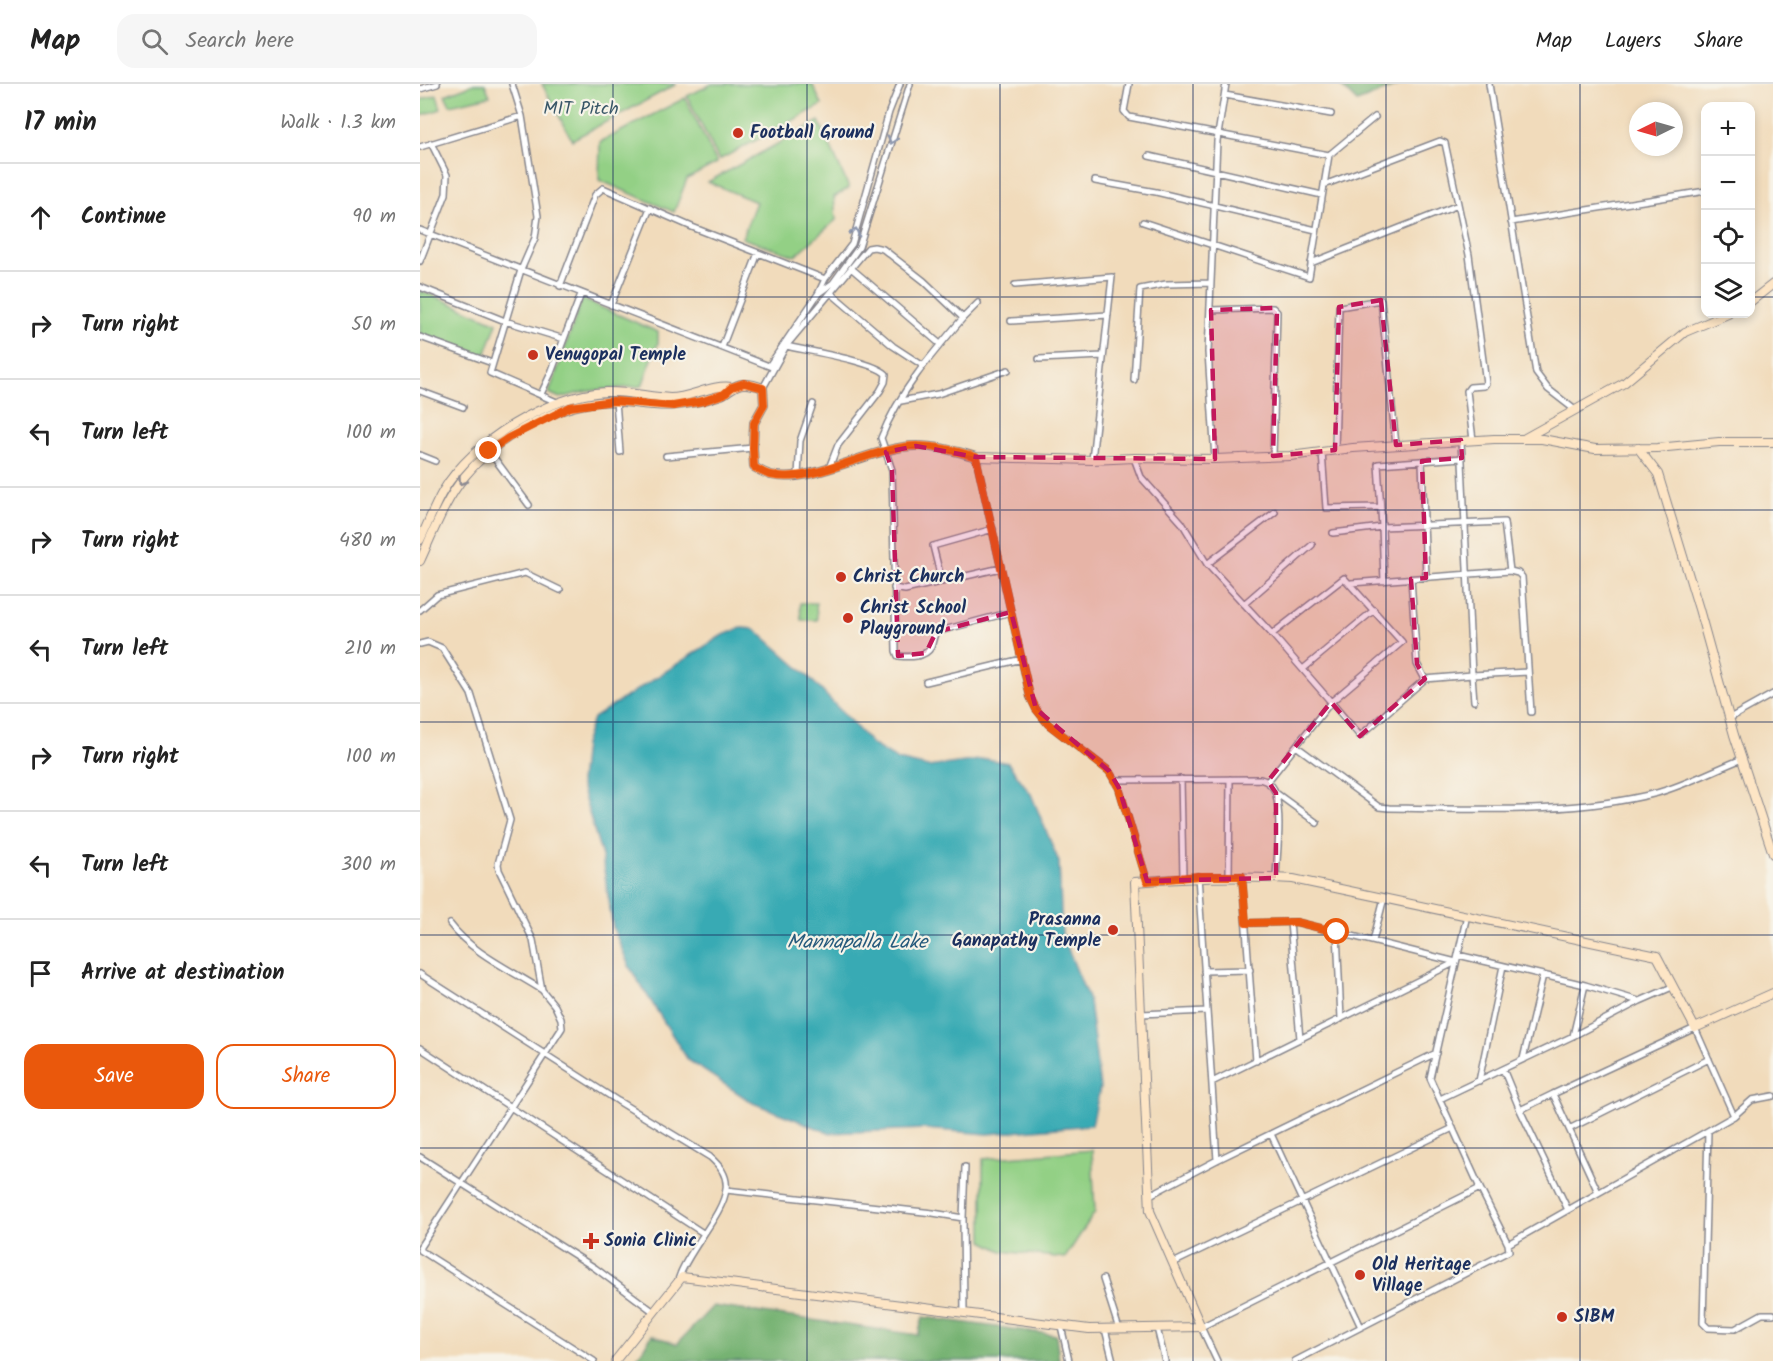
<!DOCTYPE html>
<html lang="en">
<head>
<meta charset="utf-8">
<style>
  :root { --surface:#fff; --page:#f6f6f6; --text:#222; --muted:#767676; --line:#e0e0e0; --accent:#ea580c }
  body { margin:0; font-family:Kalam,sans-serif; background:var(--page); color:var(--text) }
  .controls { position:absolute; right:18px; top:18px; display:grid; overflow:hidden; border-radius:12px; box-shadow:0 3px 9px #0003 }
  .controls button { width:54px; height:54px; display:grid; place-items:center; padding:0; border:0; border-bottom:2px solid var(--line); background:var(--surface); color:var(--text); font:30px sans-serif }
  .compass { position:absolute; left:1209px; top:18px; width:54px; height:54px; border-radius:50%; background:var(--surface); box-shadow:0 3px 9px #0003; rotate:265deg }
  .stop { position:absolute; width:18px; height:18px; margin:-14px; border:4px solid #ea580c; border-radius:50%; background:#fff }
  .stop.end { background:#ea580c; border-color:#fff; box-shadow:0 2px 6px #0008 }
  .list { margin:0; padding:0; list-style:none }
  h2 { display:flex; justify-content:space-between; align-items:center; height:78px; margin:0; padding:0 24px; font-size:26px }
  h2 small { font-size:20px; font-weight:400; color:var(--muted) }
  .list li { display:grid; grid-template-columns:39px 1fr auto; gap:18px; align-items:center; box-sizing:border-box; height:108px; padding:0 24px; border-top:2px solid var(--line) }
  .list b { display:block; font-size:22px; white-space:nowrap }
  .list em { font-size:20px; font-style:normal; color:var(--muted) }
  .actions { display:flex; gap:12px; padding:18px 24px }
  .actions a { flex:1; padding:14px 0; border:2px solid var(--accent); border-radius:18px; text-align:center; font-size:21px; color:var(--accent) }
  .actions .main { background:var(--accent); color:#fff }
  .icon { flex:none; width:33px; height:33px; fill:none; stroke:currentColor; stroke-width:2; stroke-linecap:round; stroke-linejoin:round }
  .map { position:relative; flex:none; width:1353px; height:1277px; overflow:hidden }
  header { display:flex; align-items:center; gap:36px; box-sizing:border-box; height:84px; padding:0 30px; background:var(--surface); border-bottom:2px solid var(--line) }
  header strong { font-size:28px }
  nav { display:flex; gap:33px; margin-inline-start:auto; font-size:21px }
  .search { width:420px; height:54px; background:var(--page); display:flex; align-items:center; gap:15px; box-sizing:border-box; padding:0 21px; border-radius:18px; color:var(--muted); font-size:22px }
  main { display:flex }
  aside { flex:1; background:var(--surface) }
  .map>svg:first-child { display:block }
  .green { fill:#93d085; stroke:#578072; stroke-width:1.5 }
  .forest { fill:#76b272; stroke:#487068; stroke-width:1.5 }
  .water { fill:#39aab4; stroke:#2a6c89; stroke-width:1.5 }
  .lines { fill:none; stroke-linecap:round; stroke-linejoin:round }
  .street-casing { stroke:#86858c; stroke-width:8 }
  .secondary-casing { stroke:#86858c; stroke-width:10 }
  .street { stroke:#fff; stroke-width:5 }
  .secondary { stroke:#fde5c5; stroke-width:8 }
  .oneway { stroke:#8d97ae }
  .oneway2 { stroke:#8c8a92 }
  .route { stroke:#ea580c; stroke-width:8 }
  .marked { fill:#c2185b; fill-opacity:0.2; stroke:#c2185b; stroke-width:4.5; stroke-dasharray:12 8; stroke-linejoin:round }
  .grid { fill:none; stroke:#1b2f5e; stroke-width:1.5; stroke-opacity:0.55 }
  .poi-dot { fill:#c8321e; stroke:#f7f3e8; stroke-width:2 }
  .labels { text-anchor:middle; dominant-baseline:central; stroke-width:4.5; stroke-linejoin:round; paint-order:stroke }
  .park-label { font-size:18px; fill:#395768; stroke:#f7f3e8 }
  .poi-label { font-size:18px; font-weight:bold; fill:#1b2f5e; stroke:#f7f3e8; text-anchor:start }
  .water-label { font-size:20px; font-style:italic; fill:#265a7c; stroke:#f7f3e8 }
</style>
</head>
<body>
<header>
<strong>Map</strong>
<div class="search"><svg class="icon" aria-label="search" viewBox="0 0 24 24"><circle cx="10" cy="10" r="6"/><path d="M15 15l6 6"/></svg>Search here</div>
<nav><a>Map</a><a>Layers</a><a>Share</a></nav>
</header>
<main>
<aside>
<h2>17 min<small>Walk · 1.3 km</small></h2>
<ul class="list">
<li><svg class="icon" aria-label="ahead" viewBox="0 0 24 24"><path d="M12 20V5M6 11l6-6 6 6"/></svg><div><b>Continue</b></div><em>90 m</em></li>
<li><svg class="icon" aria-label="right" viewBox="0 0 24 24"><path d="M7 20v-9h11M14 6l5 5-5 5"/></svg><div><b>Turn right</b></div><em>50 m</em></li>
<li><svg class="icon" aria-label="left" viewBox="0 0 24 24"><path d="M17 20v-9H6M10 6l-5 5 5 5"/></svg><div><b>Turn left</b></div><em>100 m</em></li>
<li><svg class="icon" aria-label="right" viewBox="0 0 24 24"><path d="M7 20v-9h11M14 6l5 5-5 5"/></svg><div><b>Turn right</b></div><em>480 m</em></li>
<li><svg class="icon" aria-label="left" viewBox="0 0 24 24"><path d="M17 20v-9H6M10 6l-5 5 5 5"/></svg><div><b>Turn left</b></div><em>210 m</em></li>
<li><svg class="icon" aria-label="right" viewBox="0 0 24 24"><path d="M7 20v-9h11M14 6l5 5-5 5"/></svg><div><b>Turn right</b></div><em>100 m</em></li>
<li><svg class="icon" aria-label="left" viewBox="0 0 24 24"><path d="M17 20v-9H6M10 6l-5 5 5 5"/></svg><div><b>Turn left</b></div><em>300 m</em></li>
<li><svg class="icon" aria-label="arrive" viewBox="0 0 24 24"><path d="M6 21V4h12l-3 4 3 4H6"/></svg><div><b>Arrive at destination</b></div></li>
</ul>
<div class="actions"><a class="main">Save</a><a>Share</a></div>
</aside>
<div class="map">
<svg width="1353" height="1277" viewBox="0 0 1353 1277">
  <rect width="100%" height="100%" fill="#f7f3e8"/>
  <filter id="ink" filterUnits="userSpaceOnUse"><feTurbulence type="fractalNoise" baseFrequency=".0167" numOctaves="2"/><feDisplacementMap in="SourceGraphic" scale="12" xChannelSelector="R" yChannelSelector="G"/><feConvolveMatrix kernelMatrix="1 2 1 2 8 2 1 2 1" color-interpolation-filters="sRGB"/></filter>
  <filter id="wash" filterUnits="userSpaceOnUse"><feTurbulence type="fractalNoise" baseFrequency=".008" numOctaves="4" result="noise"/><feDisplacementMap in="SourceGraphic" scale="24" xChannelSelector="R" yChannelSelector="G"/><feGaussianBlur stdDeviation="1.35" result="paint"/><feColorMatrix in="noise" values="0 0 0 0 0 0 0 0 0 0 0 0 0 0 0 0 0 1.4 0 .05"/><feComposite in="paint" operator="in"/></filter>
  <g filter="url(#wash)">
    <rect width="100%" height="100%" fill="#f1dbbb"/>
    <path class="green" d="M54,0H65L70,12L30,21L25,11Z
      M122,0H257L152,56Z
      M292,0H392L402,21L299,76L267,12Z
      M17,11L21,25L0,32V16Z
      M265,14L297,79L267,95L254,128L179,96L180,58Z
      M399,37L429,104L414,113L416,136L375,172L322,154L336,118L288,98Z
      M0,206L77,239L64,274L0,250Z
      M162,215L238,248V259L222,302L168,307L140,314L129,309Z
      M380,519H396L397,536H381Z
      M672,1066L675,1128L645,1174L582,1167L563,1157V1075Z"/>
    <path class="forest" d="M919,0H981L937,18Z
      M293,1222L498,1251L503,1233L636,1251L639,1277H215L232,1251L257,1260Z"/>
    <path class="water" d="M321,544L335,545L387,591L453,661L478,676L508,683L567,675L588,679L611,710L639,778L642,850L669,917L680,1004L672,1041L568,1050L504,1045L410,1049L333,1019L268,976L210,884L193,844L182,772L160,699L164,661L173,634L301,552Z"/>
  </g>
  <g filter="url(#ink)">
    <g class="lines">
      <defs>
        <path id="street" d="M92,0L102,32
          M709,0L704,27L709,33L909,71L889,193L723,138
          M1069,0L1116,289L1128,305L1155,326
          M0,5L17,0
          M805,11L911,30
          M0,63L102,32L118,132L115,154L101,186L70,289L139,319
          M909,71L955,33
          M729,72L902,111
          M675,97L736,108L896,146
          M904,101L1020,57L1025,59L1049,171L1066,299L1064,302L1050,303L1047,307L1053,356
          M1091,138L1286,107
          M0,146L354,284
          M0,177L26,110L27,91L11,59
          M891,179L1038,121
          M431,184L520,260
          M595,201L692,193L672,376
          M140,202L175,111L183,104L272,143L405,195
          M0,203L85,237L144,255
          M399,209L413,199L439,163L490,0
          M411,209L473,262L502,281
          M191,221L230,124
          M791,226L853,224L857,228L853,372
          M543,234L558,219
          M591,237L688,231
          M0,253L72,279
          M366,262C388,267 453,277 466,290L465,298L460,307L418,361L409,384
          M302,263L338,169
          M619,275L683,272
          M349,282L398,210L405,195L432,160L469,28L480,0
          M714,296L720,205L746,200L791,199
          M343,304L366,262L448,164L454,163L463,165L504,197L543,234C511,271 479,308 461,354L472,386L476,567L478,572C489,573 505,574 511,563C513,558 513,553 516,548L591,528
          M0,307L43,323
          M121,310L131,289L161,210
          M196,317L200,368
          M481,317L518,310L588,286
          M915,366L919,223L961,216L976,361
          M69,367L109,421
          M902,368L906,424L960,423
          M0,371L15,377
          M246,372L333,364
          M556,373L610,613L616,625L628,640L689,687L699,704L727,797
          M714,374L721,393L762,439L787,480L852,550L924,494L982,558L911,618L852,550
          M795,375L788,268L797,57L806,0
          M1002,377L1006,494
          M378,391L380,357L393,320
          M913,449L962,443L964,497
          M787,480L855,428
          M1090,487L1098,489L1102,493L1111,628
          M991,495L997,580L1005,595
          M522,498L513,462L573,445
          M931,499L1090,487L1084,438L962,443L958,380L1042,374
          M474,504L485,506L581,484
          M824,520L892,461
          M0,526L17,511L105,489L140,506
          M0,560L8,558L22,564L51,610L90,736L78,780L79,786L113,856L122,906L135,922L141,935L142,944L0,1163
          M883,585L954,526
          M506,598L602,575
          M1054,617L1052,591L1108,588
          M1310,634L1353,610
          M876,662L959,723L969,724C1058,725 1150,731 1237,709C1266,701 1294,686 1322,675
          M761,695L763,793
          M694,696L840,695C848,697 854,702 856,711C862,737 857,767 856,794
          M848,697L911,618L940,652L1005,595L1052,591L1041,356
          M856,709L897,739
          M778,792L797,1076
          M809,792L810,695
          M822,792L836,977
          M870,838L880,955
          M826,839L876,838L1036,878
          M30,840C52,869 91,886 122,906
          M917,848L921,935
          M953,857L964,814
          M1038,871L1165,901L1219,917
          M784,887L830,886
          M0,890L198,1017L290,1073C299,1081 308,1091 306,1105C304,1130 267,1167 258,1196
          M721,930L787,927
          M1153,952L1165,901
          M0,964L283,1149
          M1103,975L1123,891
          M1083,985L1153,952L1220,917L1252,903
          M1059,997L1083,882
          M792,998L1036,878
          M1020,1015L1083,985L1100,1026L1133,1010L1178,1108
          M1100,1026L1148,1126
          M1314,1032L1332,1016L1353,1012
          M1149,1045L1289,975
          M1288,1047L1283,1239L1288,1244L1315,1245L1342,1230H1353
          M851,1050L941,1243
          M0,1073L175,1184L234,1228
          M306,1106L513,1129L543,1134L544,1229
          M730,1111L797,1076L1016,969
          M543,1134L545,1083
          M1088,1160L1314,1032L1275,944L1133,1010
          M0,1166L174,1277
          M753,1179L1033,1044
          M683,1195L699,1245
          M641,1242L649,1277
          M737,1244L745,1277
          M685,1245L693,1277
          M797,1277L781,1243L1060,1104L1010,994L1047,831
          M875,1277L1089,1167L1088,1160L1060,1104"/>
        <path id="secondary" d="M1330,218L1353,200
          M1105,354L1204,299L1265,248L1308,230
          M1218,364L1238,390L1279,525L1314,651L1353,770
          M0,456C8,440 14,422 23,407C52,357 129,311 186,308C207,307 229,313 250,314C271,314 291,300 312,303
          M0,477C13,449 25,416 45,392C75,355 131,323 178,318C204,315 231,324 256,321C272,320 286,316 301,311C309,308 315,299 325,300C331,300 338,302 343,304L344,321L334,339L333,364L334,383C339,386 346,390 351,391C391,401 454,362 496,362C516,362 537,367 556,373L672,376L714,374L795,375L870,372L933,364L1074,355H1122L1175,365L1237,364L1299,358H1353
          M195,1277L262,1193L669,1245L781,1243L730,1127L715,798C770,793 818,792 873,795L1237,872L1275,944L1353,909"/>
      </defs>
      <use href="#street" class="street-casing"/>
      <use href="#secondary" class="secondary-casing"/>
      <use href="#street" class="street"/>
      <use href="#secondary" class="secondary"/>
    </g>
    <defs><path id="oneway-chevron" d="M-2-3.5L2.5 0L-2 3.5" fill="none" stroke-width="1.6" stroke-linecap="round" stroke-linejoin="round" transform="scale(1.5)"/></defs>
    <g class="oneway">
      <use href="#oneway-chevron" transform="translate(472 56) rotate(107)"/>
      <use href="#oneway-chevron" transform="translate(435 148) rotate(-74)"/>
    </g>
    <use class="oneway2" href="#oneway-chevron" transform="translate(42 397) rotate(125)"/>
  </g>
  <g class="lines" filter="url(#ink)">
    <path class="route" d="M69,367L88,354L150,323L193,317L253,322L283,317L304,310L312,303L324,299L343,304L344,321L334,339L333,364L334,383C339,386 345,390 351,391C392,401 454,362 496,362C516,362 537,367 556,373L610,612L616,625L628,640L689,687L699,704L727,797L778,792H822L826,839L876,838L917,848"/>
  </g>
  <path class="marked" d="M961,216L976,361L1041,356L1042,374L1002,377L1006,494L991,495L997,580L1005,595L940,652L911,618L848,697L856,709V794L727,797L699,704L689,687L616,625L591,528L516,548L506,569L478,572L472,386L466,368L496,362L556,373L795,375L791,226L853,224L857,228L853,372L915,366L919,223Z"/>
  <path class="grid" d="M193,0V1277M387,0V1277M580,0V1277M773,0V1277M966,0V1277M1160,0V1277M0,213H1286M1330,213H1353M0,426H1353M0,638H1353M0,851H1353M0,1064H1353"/>
  <g class="poi-dot">
    <circle cx="318" cy="49" r="6"/>
    <circle cx="113" cy="271" r="6"/>
    <circle cx="421" cy="493" r="6"/>
    <circle cx="428" cy="534" r="6"/>
    <circle cx="693" cy="846" r="6"/>
    <path d="M168 1148h6v6h6v6h-6v6h-6v-6h-6v-6h6z"/>
    <circle cx="940" cy="1191" r="6"/>
    <circle cx="1142" cy="1233" r="6"/>
  </g>
  <g class="labels">
    <g class="park-label">
      <text x="161" y="25">MIT Pitch</text>
    </g>
    <g class="poi-label">
      <text x="330" y="49">Football Ground</text>
      <text x="125" y="271">Venugopal Temple</text>
      <text x="433" y="493">Christ Church</text>
      <text x="440" y="524">Christ School<tspan x="440" dy="21">Playground</tspan></text>
      <text x="681" y="836" text-anchor="end">Prasanna<tspan x="681" dy="21">Ganapathy Temple</tspan></text>
      <text x="184" y="1157">Sonia Clinic</text>
      <text x="952" y="1181">Old Heritage<tspan x="952" dy="21">Village</tspan></text>
      <text x="1154" y="1233">SIBM</text>
    </g>
    <g class="water-label">
      <text x="437" y="859">Mannapalla Lake</text>
    </g>
  </g>
</svg>
<div class="controls">
<button>+</button>
<button>−</button>
<button><svg class="icon" aria-label="locate" viewBox="0 0 24 24"><circle cx="12" cy="12" r="6"/><path d="M12 2v4M12 18v4M2 12h4M18 12h4"/></svg></button>
<button><svg class="icon" aria-label="layers" viewBox="0 0 24 24"><path d="M12 4l9 5-9 5-9-5zM3 14l9 5 9-5"/></svg></button>
</div>
<svg class="compass" viewBox="-18 -18 36 36"><path d="M0-13l5 13h-10z" fill="#e53935"/><path d="M0 13l5-13h-10z" fill="#767676"/></svg>
<div class="stop" style="left:917px;top:848px"></div>
<div class="stop end" style="left:69px;top:367px"></div>
</div>
</main>
</body>
</html>
